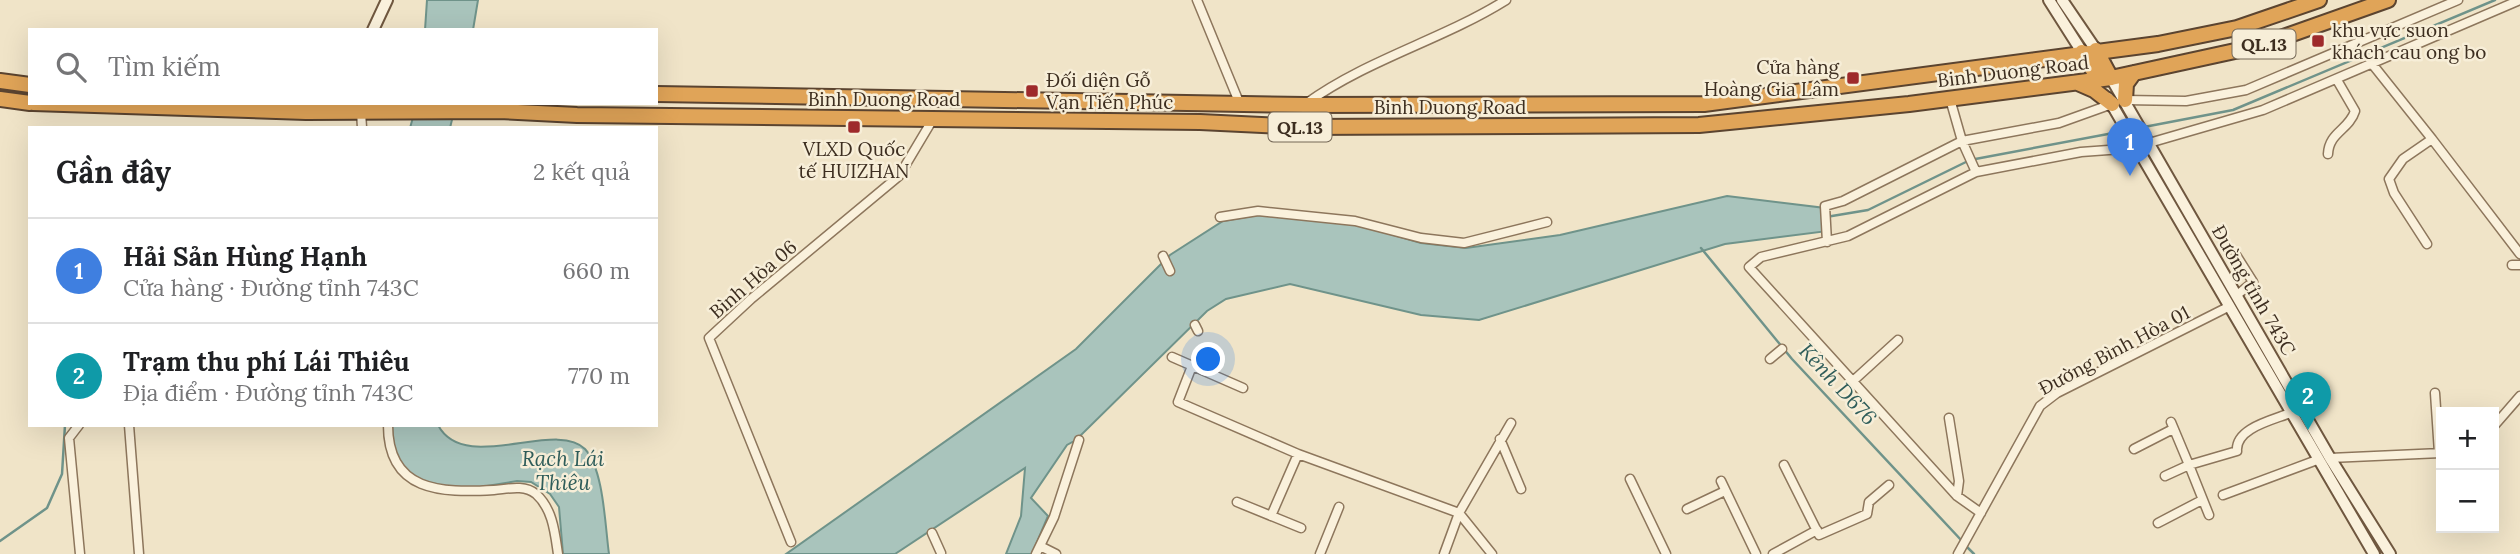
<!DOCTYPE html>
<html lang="vi">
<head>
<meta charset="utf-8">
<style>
  :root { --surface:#fff; --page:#f6f6f6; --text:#202124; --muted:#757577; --line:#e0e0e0; --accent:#0b8043 }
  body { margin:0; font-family:Lora,serif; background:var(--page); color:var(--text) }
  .controls { position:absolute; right:21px; bottom:21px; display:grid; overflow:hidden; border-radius:0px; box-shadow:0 7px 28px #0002 }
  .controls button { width:63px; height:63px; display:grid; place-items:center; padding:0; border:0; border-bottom:2px solid var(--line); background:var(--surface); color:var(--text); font:35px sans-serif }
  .you { position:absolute; left:1209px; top:360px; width:24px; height:24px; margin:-18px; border:5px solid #fff; border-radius:50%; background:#1a73e8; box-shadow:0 0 0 10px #1a73e833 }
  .badge { display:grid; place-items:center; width:46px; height:46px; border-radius:50%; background:var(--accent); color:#fff; font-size:23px; font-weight:700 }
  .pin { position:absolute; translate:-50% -58px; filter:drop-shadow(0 2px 4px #0008) }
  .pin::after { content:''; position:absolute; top:37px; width:24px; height:21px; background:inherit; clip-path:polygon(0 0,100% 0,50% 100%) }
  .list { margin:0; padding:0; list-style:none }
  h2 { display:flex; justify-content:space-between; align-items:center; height:91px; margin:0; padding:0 28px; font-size:30px }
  h2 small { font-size:23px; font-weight:400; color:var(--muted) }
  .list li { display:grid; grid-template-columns:46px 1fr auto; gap:21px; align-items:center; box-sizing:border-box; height:105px; padding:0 28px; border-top:2px solid var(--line) }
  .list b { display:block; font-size:26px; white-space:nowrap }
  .list p { margin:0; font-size:23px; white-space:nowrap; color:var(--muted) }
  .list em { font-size:23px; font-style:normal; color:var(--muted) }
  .icon { flex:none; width:38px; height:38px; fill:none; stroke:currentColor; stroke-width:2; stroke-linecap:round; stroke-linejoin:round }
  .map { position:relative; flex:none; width:2520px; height:554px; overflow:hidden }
  .search { position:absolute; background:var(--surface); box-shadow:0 7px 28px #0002; left:28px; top:28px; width:630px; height:77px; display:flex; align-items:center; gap:18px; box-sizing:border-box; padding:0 24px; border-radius:0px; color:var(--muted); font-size:26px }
  .panel { position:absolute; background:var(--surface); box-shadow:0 7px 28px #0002; left:28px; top:126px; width:630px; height:301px; border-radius:0px }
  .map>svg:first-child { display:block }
  .water { fill:#a9c4bc; stroke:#6f938a; stroke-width:2 }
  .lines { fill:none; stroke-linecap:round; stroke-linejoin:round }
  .stream { stroke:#6f938a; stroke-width:2.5 }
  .street-casing { stroke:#8d765c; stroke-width:11 }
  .secondary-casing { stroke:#6f573f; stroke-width:14 }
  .highway-casing { stroke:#5b4430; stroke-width:18 }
  .street { stroke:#faf1dc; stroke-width:8 }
  .secondary { stroke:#faf1dc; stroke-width:10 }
  .highway { stroke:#e0a458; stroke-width:14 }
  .poi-dot { fill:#9e2a2b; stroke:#f7eed8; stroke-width:2.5 }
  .labels { text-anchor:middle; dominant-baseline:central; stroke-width:5; stroke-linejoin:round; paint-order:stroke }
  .shield { fill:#f7eed8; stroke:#756857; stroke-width:2 }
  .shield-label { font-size:18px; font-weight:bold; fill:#3d2e20 }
  .poi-label { font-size:19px; fill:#3d2e20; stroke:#f7eed8; text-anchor:start }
  .street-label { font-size:19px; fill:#3d2e20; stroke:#f7eed8 }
  .water-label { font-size:21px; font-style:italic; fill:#2f5d5a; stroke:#f7eed8 }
</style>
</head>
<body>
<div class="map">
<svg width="2520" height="554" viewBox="0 0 2520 554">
  <rect width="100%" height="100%" fill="#f0e4c8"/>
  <path class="water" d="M427,0H478L473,30H425Z
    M417,103H456L450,128H410Z
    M1727,196L1825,208L1828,231L1725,244L1479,320L1421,315L1290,284L1226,299L1207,311L1076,440L1067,445L1031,498L1048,516L1032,554H1006L1021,516L1025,468L895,554H786L1076,349L1170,255L1223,221L1258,215L1356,224L1421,243L1466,248L1560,235Z
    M390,425H438C464,475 556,419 585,449C604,470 605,526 609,554H563L559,507L550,494L531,482L517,481L462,490L410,478L398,465Z"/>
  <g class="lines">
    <path class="stream" d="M2144,127L2233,110L2495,0
      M1826,217L1868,210L1970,160L2124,131
      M1701,248L1792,359L1962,541
      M0,541L47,508L62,474L65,425
      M1966,546L1974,554"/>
    <defs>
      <path id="street" d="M1197,0L1239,102
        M2373,65L2432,139L2403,159L2389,179L2394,193L2427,244
        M1950,99L1962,141L1976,172
        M2125,100L2186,101L2246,90L2458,0
        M1307,103C1368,59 1442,40 1506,0
        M361,111L362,128
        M2432,139L2520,254
        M2149,143L2263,110L2520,0
        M2328,154C2329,132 2349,130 2355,111L2337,80
        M1220,217L1258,211L1355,221L1421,238L1464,243L1547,222
        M1827,242L1825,206L1843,201L1962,141L2059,123L2112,104
        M2236,255L2253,282L2237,295
        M1163,256L1170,271
        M2512,265H2520
        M1195,325L1198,331
        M1172,357L1243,388
        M1770,359L1782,349
        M1192,366L1178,402L1298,454L1459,513L1492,554
        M1853,381L1898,340
        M2435,393L2439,453
        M1949,418L1959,481L1957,496
        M79,425L69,438L80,554
        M129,425L139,554
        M388,425C388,492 441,493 494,490C507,489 524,484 536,494C553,509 555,534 558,554
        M2494,426L2520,396
        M1500,439L1521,489
        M2134,449L2173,429
        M2330,458L2441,453
        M1784,465L1819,535L1867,514L1869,502L1889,485
        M2165,476L2189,465L2171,422
        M1630,479L1666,554
        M1721,481L1756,554
        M2223,495L2317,460
        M1237,502L1301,528
        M1687,509L1725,491
        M1981,513L1957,496L1749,267L1761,257L1848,236L1976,172L2081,152L2136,148
        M2209,515L2189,465L2237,451C2235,428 2273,420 2290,413
        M1271,516L1298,454
        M2158,523L2202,500
        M932,533L941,553
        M791,542L709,338L751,299L899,176L933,119
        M1040,546L1056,554
        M1036,554L1054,517L1079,440
        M1320,554L1339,507
        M1444,554L1459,513L1511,423
        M1773,554L1817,530
        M1958,554L2040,406L2057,393L2230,306"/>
      <path id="secondary" d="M2049,0L2082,52
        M2062,0L2096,50
        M373,30L387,0
        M2111,78L2330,458L2390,554
        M2108,98L2374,554"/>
      <path id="highway" d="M2096,50L2111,78
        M2082,52L2099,80
        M0,81L30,85
        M2078,83L2094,90L2112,104
        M656,94L1305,105L1704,104L2158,44L2237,28L2319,0
        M0,99L30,103
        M2125,100L2126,84L2134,73
        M33,103L306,112L499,111L577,115L1200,122L1304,127L1699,125L1909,104L2111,78L2258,46L2388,0"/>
    </defs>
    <use href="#street" class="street-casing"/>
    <use href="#secondary" class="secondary-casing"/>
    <use href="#highway" class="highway-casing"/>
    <use href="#street" class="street"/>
    <use href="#secondary" class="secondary"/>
    <use href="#highway" class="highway"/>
  </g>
  <g class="poi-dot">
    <rect x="2311" y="34" width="14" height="14" rx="3.5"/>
    <rect x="1846" y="71" width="14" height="14" rx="3.5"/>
    <rect x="1025" y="84" width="14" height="14" rx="3.5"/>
    <rect x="847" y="120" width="14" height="14" rx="3.5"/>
  </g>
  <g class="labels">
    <g class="shield">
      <rect x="2232.5" y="29.5" width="63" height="29" rx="5"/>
      <rect x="1268.5" y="112.5" width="63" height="29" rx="5"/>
    </g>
    <g class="shield-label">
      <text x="2264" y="44">QL.13</text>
      <text x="1300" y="127">QL.13</text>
    </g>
    <g class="poi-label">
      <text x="2332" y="30">khu vực suon<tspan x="2332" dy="22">khách cau ong bo</tspan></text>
      <text x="1839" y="67" text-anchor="end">Cửa hàng<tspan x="1839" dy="22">Hoàng Gia Lâm</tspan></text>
      <text x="1046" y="80">Đối diện Gỗ<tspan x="1046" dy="22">Vạn Tiến Phúc</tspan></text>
      <text x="854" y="149" text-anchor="middle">VLXD Quốc<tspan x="854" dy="22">tế HUIZHAN</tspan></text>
    </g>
    <g class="street-label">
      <text transform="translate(2013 71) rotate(-7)">Binh Duong Road</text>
      <text x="884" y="99">Binh Duong Road</text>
      <text x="1450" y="107">Binh Duong Road</text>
      <text transform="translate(753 279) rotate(-41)">Bình Hòa 06</text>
      <text transform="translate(2254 290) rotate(60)">Đường tỉnh 743C</text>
      <text transform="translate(2114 350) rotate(-28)">Đường Bình Hòa 01</text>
    </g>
    <g class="water-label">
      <text transform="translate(1838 384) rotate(47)">Kênh D676</text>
      <text x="563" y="458">Rạch Lái<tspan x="563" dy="24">Thiêu</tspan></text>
    </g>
  </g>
</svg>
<div class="controls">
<button>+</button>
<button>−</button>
</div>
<div class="you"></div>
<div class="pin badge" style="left:2130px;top:176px;background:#3f7fe0">1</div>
<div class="pin badge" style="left:2308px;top:430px;background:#0f9aa8">2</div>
<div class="search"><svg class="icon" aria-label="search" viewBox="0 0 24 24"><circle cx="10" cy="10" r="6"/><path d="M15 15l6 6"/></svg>Tìm kiếm</div>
<section class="panel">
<h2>Gần đây<small>2 kết quả</small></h2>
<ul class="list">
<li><span class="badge" style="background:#3f7fe0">1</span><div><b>Hải Sản Hùng Hạnh</b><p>Cửa hàng · Đường tỉnh 743C</p></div><em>660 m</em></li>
<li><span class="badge" style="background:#0f9aa8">2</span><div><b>Trạm thu phí Lái Thiêu</b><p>Địa điểm · Đường tỉnh 743C</p></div><em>770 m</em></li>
</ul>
</section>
</div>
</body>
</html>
